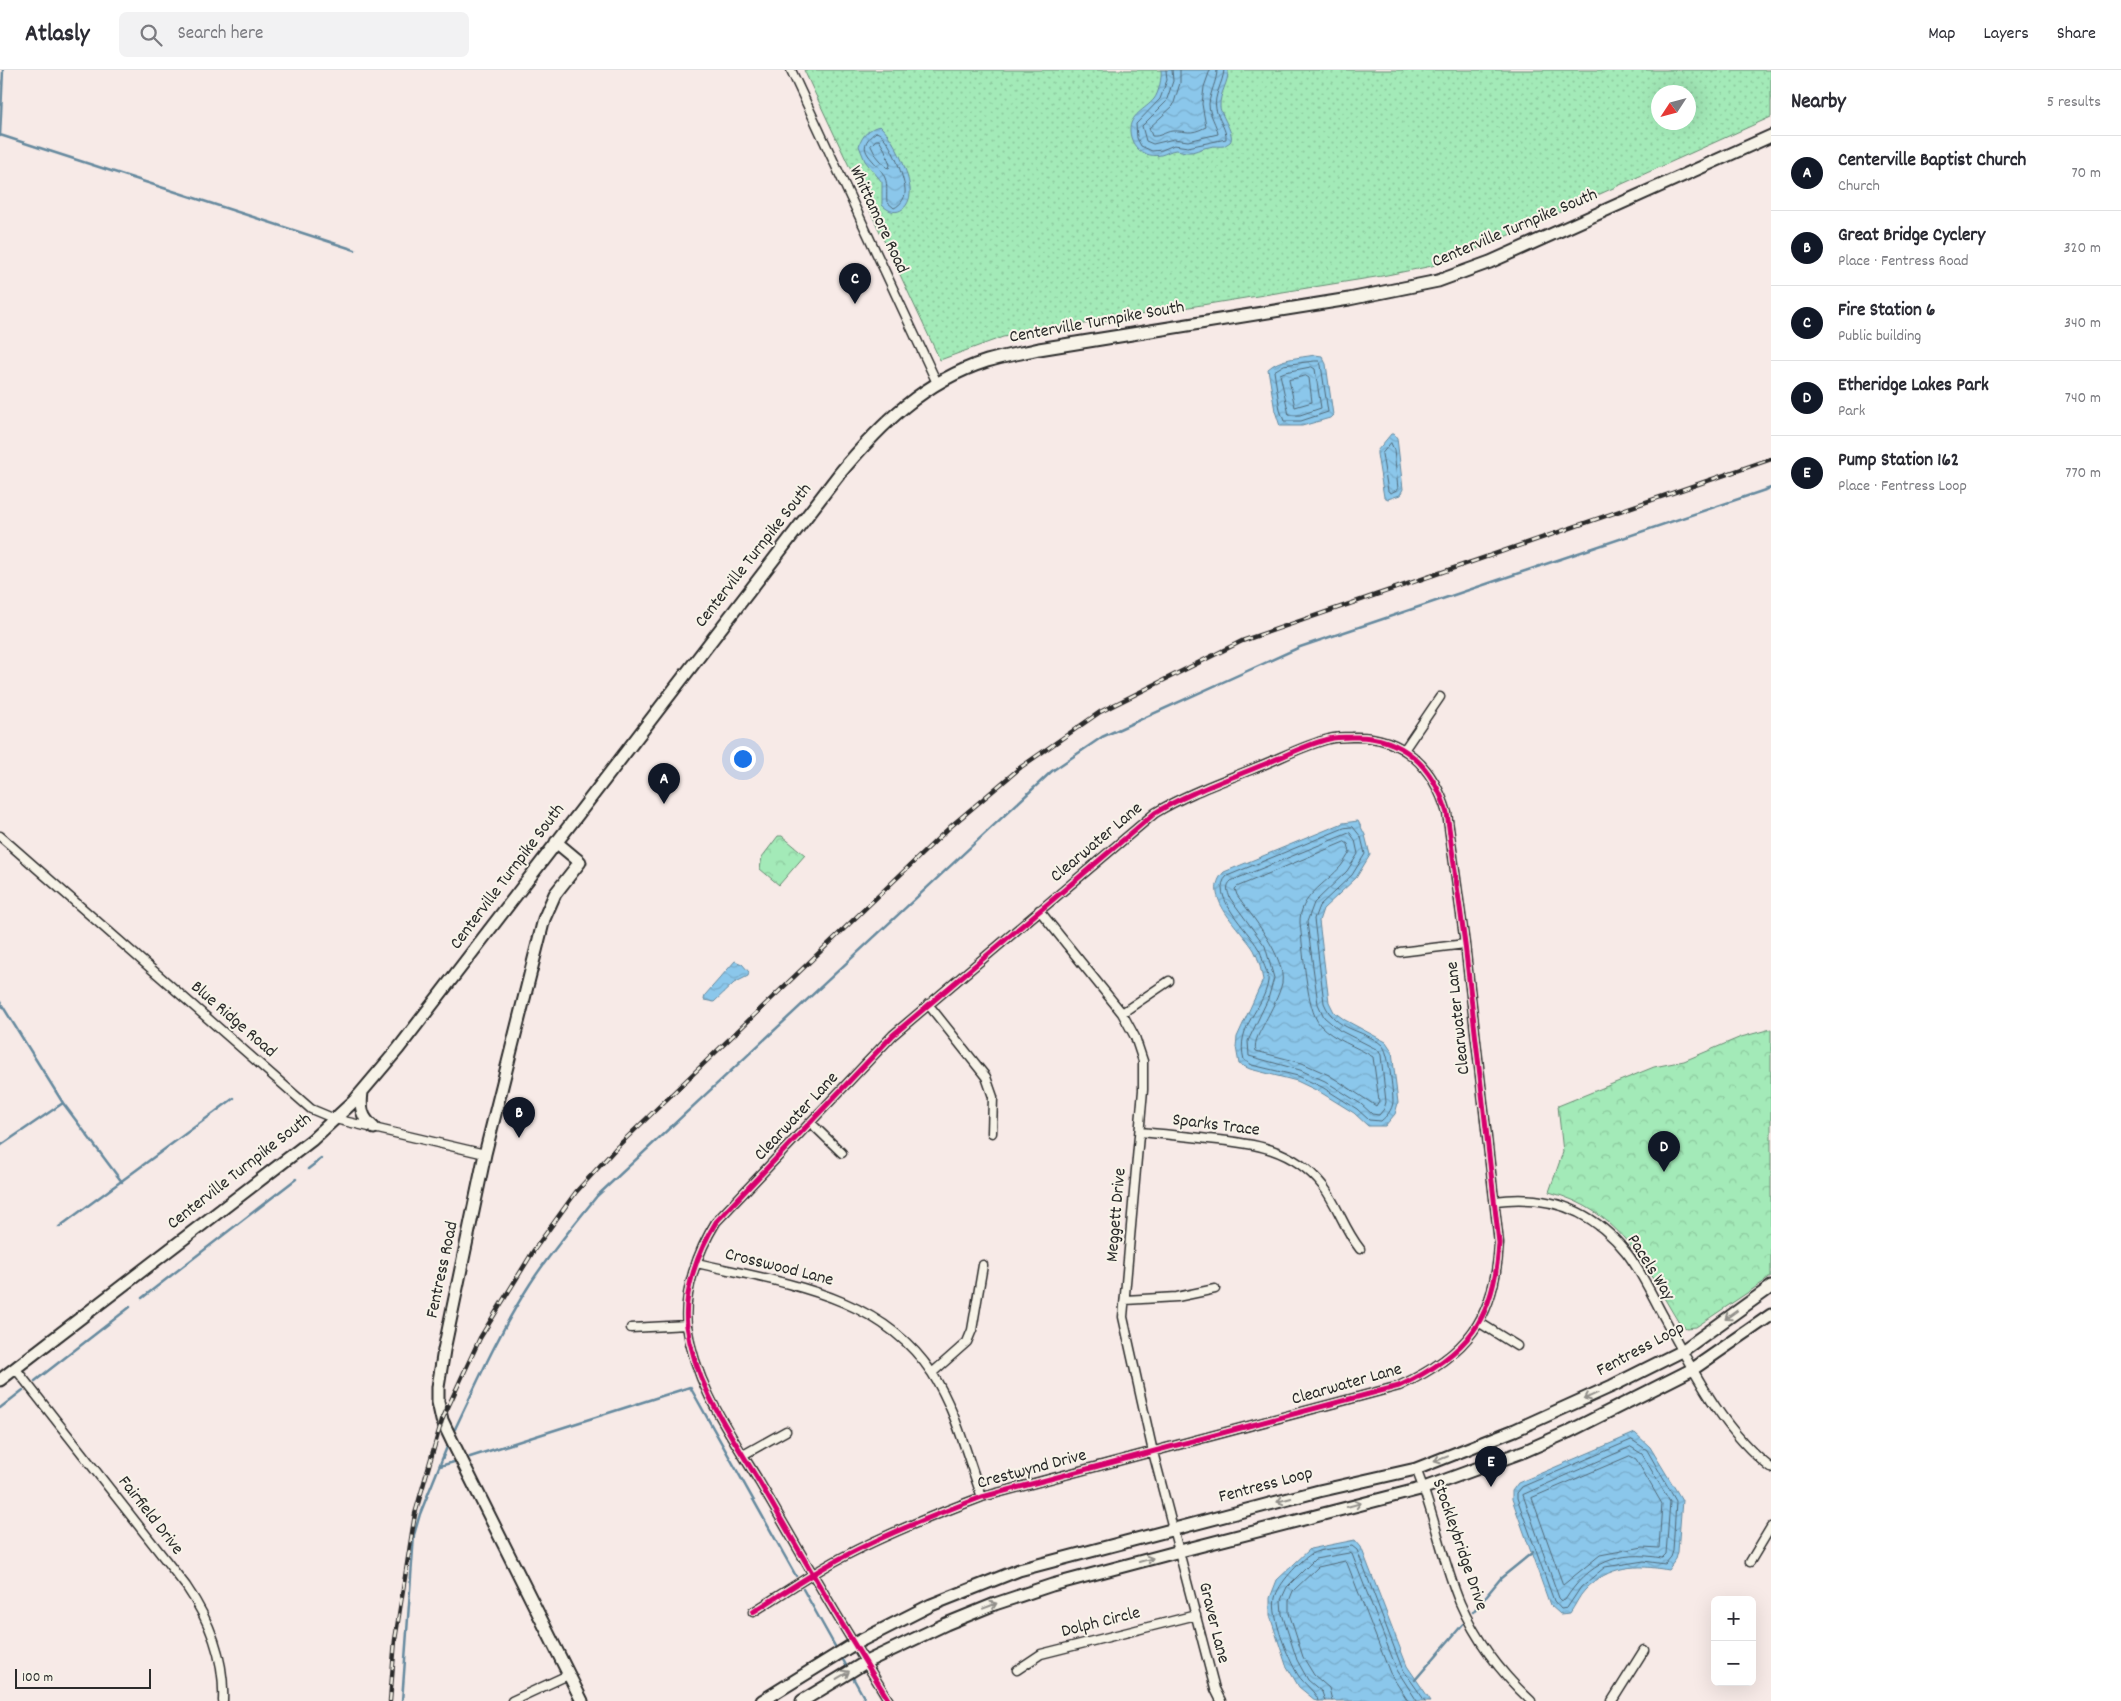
<!DOCTYPE html>
<html lang="en">
<head>
<meta charset="utf-8">
<style>
  :root { --surface:#fff; --page:#f2f2f3; --text:#2b2b33; --muted:#7c7c81; --line:#e1e1e2; --accent:#111827 }
  body { margin:0; font-family:Dekko,sans-serif; background:var(--page); color:var(--text) }
  .controls { position:absolute; right:15px; bottom:15px; display:grid; overflow:hidden; border-radius:8px; box-shadow:0 5px 20px #0002 }
  .controls button { width:45px; height:45px; display:grid; place-items:center; padding:0; border:0; border-bottom:1px solid var(--line); background:var(--surface); color:var(--text); font:25px sans-serif }
  .compass { position:absolute; left:1651px; top:15px; width:45px; height:45px; border-radius:50%; background:var(--surface); box-shadow:0 5px 20px #0002; rotate:234deg }
  .scale { position:absolute; left:15px; bottom:12px; width:136px; box-sizing:border-box; padding-left:5px; border:2px solid #2b2b2b; border-top:0; font-size:14px; line-height:18px; white-space:nowrap; color:#2b2b2b; -webkit-text-stroke:4px #f7f3e8; paint-order:stroke }
  .you { position:absolute; left:742px; top:688px; width:18px; height:18px; margin:-12px; border:4px solid #fff; border-radius:50%; background:#1a73e8; box-shadow:0 0 0 8px #1a73e833 }
  .badge { display:grid; place-items:center; width:32px; height:32px; border-radius:50%; background:var(--accent); color:#fff; font-size:16px; font-weight:700 }
  .pin { position:absolute; translate:-50% -41px; filter:drop-shadow(0 1px 2px #0008) }
  .pin::after { content:''; position:absolute; top:26px; width:18px; height:15px; background:inherit; clip-path:polygon(0 0,100% 0,50% 100%) }
  .list { margin:0; padding:0; list-style:none }
  h2 { display:flex; justify-content:space-between; align-items:center; height:65px; margin:0; padding:0 20px; font-size:21px }
  h2 small { font-size:16px; font-weight:400; color:var(--muted) }
  .list li { display:grid; grid-template-columns:32px 1fr auto; gap:15px; align-items:center; box-sizing:border-box; height:75px; padding:0 20px; border-top:1px solid var(--line) }
  .list b { display:block; font-size:19px; white-space:nowrap }
  .list p { margin:0; font-size:16px; white-space:nowrap; color:var(--muted) }
  .list em { font-size:16px; font-style:normal; color:var(--muted) }
  .icon { flex:none; width:28px; height:28px; fill:none; stroke:currentColor; stroke-width:2; stroke-linecap:round; stroke-linejoin:round }
  .map { position:relative; flex:none; width:1771px; height:1631px; overflow:hidden }
  header { display:flex; align-items:center; gap:30px; box-sizing:border-box; height:70px; padding:0 25px; background:var(--surface); border-bottom:1px solid var(--line) }
  header strong { font-size:24px }
  nav { display:flex; gap:28px; margin-inline-start:auto; font-size:18px }
  .search { width:350px; height:45px; background:var(--page); display:flex; align-items:center; gap:12px; box-sizing:border-box; padding:0 18px; border-radius:8px; color:var(--muted); font-size:19px }
  main { display:flex }
  aside { flex:1; background:var(--surface) }
  .map>svg:first-child { display:block }
  .grass { fill:url(#grass-dots); stroke:#678a72; fill-rule:evenodd }
  .forest { fill:url(#forest-crowns); stroke:#678a72 }
  .water { fill:url(#water-waves); stroke:#65899e }
  .lines { fill:none; stroke-linecap:round; stroke-linejoin:round }
  .shore { stroke:#516978; stroke-width:1 }
  .stream { stroke:#65899e; stroke-width:2.5 }
  .street-casing { stroke:#2b2b2b; stroke-width:11 }
  .secondary-casing { stroke:#2b2b2b; stroke-width:15 }
  .street { stroke:#f7f3e8; stroke-width:8 }
  .secondary { stroke:#f7f3e8; stroke-width:11 }
  .rail-casing { stroke:#2b2b2b; stroke-width:4.5 }
  .rail { stroke:#f7f3e8; stroke-width:2.5; stroke-dasharray:8; stroke-linecap:butt }
  .cycleway-casing { stroke:#f7f3e8; stroke-width:8 }
  .cycleway { stroke:#d6006c; stroke-width:5 }
  .oneway { stroke:#918f8a }
  .labels { text-anchor:middle; dominant-baseline:central; stroke-width:4; stroke-linejoin:round; paint-order:stroke }
  .street-label { font-size:18px; fill:#2b2b2b; stroke:#f7f3e8 }
</style>
</head>
<body>
<header>
<strong>Atlasly</strong>
<div class="search"><svg class="icon" aria-label="search" viewBox="0 0 24 24"><circle cx="10" cy="10" r="6"/><path d="M15 15l6 6"/></svg>Search here</div>
<nav><a>Map</a><a>Layers</a><a>Share</a></nav>
</header>
<main>
<div class="map">
<svg width="1771" height="1631" viewBox="0 0 1771 1631">
  <defs>
    <pattern id="grass-dots" width="8" height="8" patternUnits="userSpaceOnUse" patternTransform="scale(1.25)"><rect width="8" height="8" fill="#a3eab8"/><path d="M2 2h.1M6 6h.1" fill="none" stroke="#8cc99e" stroke-width="1.8" stroke-linecap="round"/></pattern>
    <pattern id="forest-crowns" width="20" height="18" patternUnits="userSpaceOnUse" patternTransform="scale(1.25)"><rect width="20" height="18" fill="#a3eab8"/><path d="M2 6a3 3 0 1 1 6 0M12 15a3 3 0 1 1 6 0" fill="none" stroke="#8cc99e"/></pattern>
    <pattern id="water-waves" width="16" height="10" patternUnits="userSpaceOnUse" patternTransform="scale(1.25)"><rect width="16" height="10" fill="#8bc7eb"/><path d="M0 5q4-4 8 0t8 0" fill="none" stroke="#78abca"/></pattern>
  </defs>
  <rect width="100%" height="100%" fill="#f7eae7"/>
  <filter id="ink" filterUnits="userSpaceOnUse"><feTurbulence type="fractalNoise" baseFrequency=".02" numOctaves="2"/><feDisplacementMap in="SourceGraphic" scale="10" xChannelSelector="R" yChannelSelector="G"/><feConvolveMatrix kernelMatrix="1 2 1 2 8 2 1 2 1" color-interpolation-filters="sRGB"/></filter>
  <g filter="url(#ink)">
    <path class="grass" d="M804,0H1771V47L1480,178L1432,196L1382,206L1003,267L940,290ZM1658,22H1688V52H1658Z"/>
    <path class="forest" d="M778,766H782L805,785L779,815L760,799L762,787Z
      M1771,959V1207L1696,1257L1686,1258L1679,1253C1643,1194 1622,1141 1549,1122L1563,1082L1558,1036L1654,997L1684,991L1741,967Z"/>
    <path class="water" d="M1161,0H1228C1229,13 1219,23 1220,37C1221,46 1236,65 1230,72C1229,73 1225,75 1224,76C1219,77 1214,75 1209,77C1201,78 1194,83 1187,82C1183,82 1179,80 1176,80C1171,80 1166,84 1161,85C1145,88 1131,78 1130,61C1129,45 1146,39 1154,29C1159,23 1162,7 1161,0Z
      M880,56C895,70 907,98 910,118C912,135 898,151 882,135V112L865,91L859,76C862,66 869,58 880,56Z
      M1315,285L1322,286L1326,294L1333,345L1330,348L1302,356H1280L1275,341L1268,299C1280,288 1299,288 1315,285Z
      M1391,364H1394L1397,368L1403,419L1400,425L1388,429L1384,427L1377,384V381Z
      M1358,751L1365,765L1370,785L1356,808L1323,839L1319,851L1329,932L1334,942L1345,950L1386,972L1392,981L1398,1033L1395,1044L1385,1056H1368L1354,1043L1320,1022L1297,1011L1250,999L1239,994L1236,977L1237,967L1263,910C1261,900 1259,889 1254,880C1241,859 1200,826 1224,802L1343,753Z
      M735,891L742,894L749,902L748,906L734,913L714,932L704,930L705,925Z
      M1635,1363L1650,1377L1682,1430L1678,1482L1676,1489L1668,1500C1637,1494 1609,1495 1585,1520C1579,1526 1575,1536 1570,1543L1560,1544L1550,1535L1512,1429V1421L1518,1413Z
      M1355,1470L1361,1477L1407,1596L1431,1631H1316L1299,1617L1286,1595L1270,1546V1528L1277,1510L1310,1479Z"/>
    <g class="lines">
      <path class="shore" d="M1166,0L1167,10L1160,29L1136,54L1137,68L1141,76L1152,81L1162,80L1174,75L1188,77L1226,69C1227,60 1218,49 1216,39C1213,25 1223,14 1224,0
        M1172,0L1173,11L1166,32L1142,56L1146,71L1153,74L1174,69L1188,71L1218,64C1217,55 1209,45 1209,34C1210,22 1217,11 1217,0
        M1180,0V13L1173,36L1149,58L1152,66C1160,67 1165,62 1172,61C1188,60 1188,66 1206,57L1202,34L1204,17L1210,0
        M876,62C889,64 904,107 905,119C906,127 901,135 894,138L887,132C886,124 888,115 885,108C878,89 850,81 876,62Z
        M876,70H879L885,80L890,95L889,98L886,97L875,84L871,76Z
        M1315,291H1319L1321,295L1328,342L1301,351H1284L1280,340L1274,301L1284,295Z
        M1312,297L1315,299L1321,338L1300,345H1289L1280,304L1285,302Z
        M1306,306L1309,308L1312,332L1295,337L1289,310Z
        M1391,373L1394,380L1398,419L1391,423L1388,421L1382,384Z
        M1353,757L1361,767L1365,784L1352,805L1319,836L1314,849L1324,933C1336,962 1362,958 1382,975C1389,981 1393,1022 1393,1032C1392,1040 1387,1046 1381,1051L1369,1050L1357,1039L1322,1017L1298,1006L1252,995L1244,990C1235,955 1264,940 1268,911C1269,905 1265,898 1263,892C1262,887 1261,882 1258,878C1248,860 1208,824 1227,806L1344,758Z
        M1350,763L1355,770L1358,784L1347,801L1314,833L1307,852L1318,934L1324,947L1339,960L1378,980L1381,985L1386,1032L1384,1039L1379,1045L1372,1044L1361,1034L1325,1011L1300,1000L1249,986L1248,971L1268,929L1274,908L1265,876L1230,828C1228,822 1225,816 1231,811Z
        M1345,772L1348,774L1350,782C1347,787 1344,792 1341,796C1326,814 1299,826 1300,853C1303,877 1306,939 1320,955C1334,970 1356,976 1373,987L1379,1031L1376,1036L1329,1005L1302,993L1256,981C1253,971 1261,961 1265,952C1271,940 1279,926 1282,913C1286,887 1251,845 1237,825L1235,819L1237,817Z
        M1632,1370L1647,1380L1676,1431L1673,1481L1671,1487L1665,1494L1644,1491L1605,1497L1581,1517L1567,1538L1561,1539L1554,1531L1517,1428V1423L1522,1417Z
        M1631,1377L1642,1384L1670,1432L1666,1484L1662,1488C1618,1480 1589,1492 1565,1530L1562,1531L1559,1528L1523,1425Z
        M1630,1386L1636,1389L1662,1434L1659,1478L1643,1477L1600,1485L1563,1515L1532,1428Z
        M1318,1631C1318,1624 1303,1613 1298,1605C1288,1588 1271,1547 1275,1528C1278,1514 1299,1492 1311,1484C1319,1479 1342,1478 1352,1476L1357,1480L1402,1598L1425,1631
        M1325,1631L1322,1622L1308,1610L1297,1590L1282,1544L1281,1530L1287,1517L1315,1489L1349,1483L1352,1484L1397,1600L1417,1631
        M1332,1631L1329,1618L1314,1605L1303,1587L1289,1543V1531L1293,1521L1318,1497L1345,1491L1347,1493L1390,1603L1408,1631"/>
      <path class="stream" d="M0,65L355,180
        M0,66L3,0
        M0,932L63,1033L122,1112
        M0,1076L63,1033
        M308,1099L321,1089
        M59,1157L234,1028
        M142,1228L296,1109
        M35,1311L130,1237
        M0,1338L23,1320
        M455,1359C478,1310 501,1259 530,1214C550,1183 574,1155 597,1126L1052,701L1102,667L1300,577L1771,418
        M470,1387L690,1317L796,1506
        M440,1396L454,1392
        M803,1519L836,1578
        M1473,1542L1501,1508L1533,1482
        M842,1588L847,1597
        M852,1606L866,1631
        M1415,1610L1463,1554
        M402,1631L414,1465L420,1444L449,1372"/>
      <defs>
        <path id="street" d="M791,0L937,313
          M1404,680L1440,627
          M0,766L311,1039L335,1049L485,1084
          M1039,840L1122,943L1135,967L1143,991V1020L1123,1247L1153,1382L1215,1619L1221,1631
          M1400,882L1465,874
          M928,934L986,1007L993,1027L992,1063
          M1122,943L1169,911
          M811,1053L842,1083
          M1140,1062C1162,1064 1185,1066 1208,1069C1253,1073 1293,1078 1323,1116C1338,1136 1344,1159 1360,1179
          M1495,1131C1548,1124 1592,1139 1626,1182C1642,1202 1653,1228 1666,1251C1694,1302 1723,1361 1771,1398
          M697,1193C782,1213 880,1224 932,1303C956,1340 967,1387 982,1427
          M1125,1230L1177,1227L1215,1219
          M1480,1253L1517,1276
          M631,1258L687,1255
          M15,1298L186,1516C210,1551 225,1588 223,1631
          M932,1303L967,1272L972,1260L983,1195
          M743,1385L786,1361
          M1416,1399C1434,1442 1442,1490 1460,1533C1476,1570 1501,1603 1531,1631
          M1750,1492L1771,1457
          M753,1542C782,1524 811,1504 841,1488C886,1464 934,1445 982,1427L1399,1316C1467,1285 1495,1249 1499,1173L1465,874L1447,743C1433,696 1402,665 1352,667C1345,667 1336,667 1329,669C1304,675 1279,689 1255,698C1221,712 1186,724 1155,743L893,965L716,1152C698,1181 683,1222 687,1256C695,1315 730,1363 760,1413C788,1461 815,1509 844,1557C859,1582 874,1606 889,1631
          M1017,1600L1041,1584L1196,1545
          M512,1631L568,1605
          M1612,1631L1644,1580"/>
        <path id="secondary" d="M556,772L580,792L555,824L544,849L485,1084L444,1280L438,1317V1332L442,1350L453,1373L582,1631
          M362,1022C360,1038 361,1047 374,1058
          M0,1310L312,1070L354,1031L398,979L840,403C881,354 924,311 987,291C1004,286 1022,283 1039,279L1349,229L1438,211L1490,192L1771,66
          M762,1631L854,1574L931,1535L1019,1500L1319,1421L1416,1399L1515,1360L1612,1316L1682,1281L1771,1217
          M802,1631L866,1592L946,1554L995,1534L1052,1515L1180,1481L1424,1418L1525,1381L1568,1362L1693,1299L1771,1245"/>
      </defs>
      <use href="#street" class="street-casing"/>
      <use href="#secondary" class="secondary-casing"/>
      <use href="#street" class="street"/>
      <use href="#secondary" class="secondary"/>
      <defs>
        <path id="rail" d="M390,1631L395,1570L415,1444L442,1350L480,1268L534,1180L576,1122L617,1077L950,757L1021,697L1100,642L1242,571L1771,389"/>
      </defs>
      <use href="#rail" class="rail-casing"/>
      <use href="#rail" class="rail"/>
      <defs>
        <path id="cycleway" d="M753,1542C782,1524 811,1504 841,1488C886,1464 934,1445 982,1427L1399,1316C1467,1285 1495,1249 1499,1173L1465,874L1447,743C1433,696 1402,665 1352,667C1345,667 1336,667 1329,669C1304,675 1279,689 1255,698C1221,712 1186,724 1155,743L893,965L716,1152C698,1181 683,1222 687,1256C695,1315 730,1363 760,1413C788,1461 815,1509 844,1557C859,1582 874,1606 889,1631"/>
      </defs>
      <use href="#cycleway" class="cycleway-casing"/>
      <use href="#cycleway" class="cycleway"/>
    </g>
    <defs><path id="oneway-shaft" d="M-6 0H5M1.5-3L5.5 0L1.5 3" fill="none" stroke-width="1.6" stroke-linecap="round" stroke-linejoin="round" transform="scale(1.25)"/></defs>
    <g class="oneway">
      <use href="#oneway-shaft" transform="translate(1731 1245) rotate(144)"/>
      <use href="#oneway-shaft" transform="translate(1591 1326) rotate(156)"/>
      <use href="#oneway-shaft" transform="translate(1441 1389) rotate(159)"/>
      <use href="#oneway-shaft" transform="translate(1284 1430) rotate(165)"/>
      <use href="#oneway-shaft" transform="translate(1354 1435) rotate(-15)"/>
      <use href="#oneway-shaft" transform="translate(1146 1490) rotate(-15)"/>
      <use href="#oneway-shaft" transform="translate(990 1536) rotate(-21)"/>
      <use href="#oneway-shaft" transform="translate(843 1605) rotate(-31)"/>
    </g>
  </g>
  <g class="labels">
    <g class="street-label">
      <text transform="translate(878 150) rotate(65)">Whittamore Road</text>
      <text transform="translate(1515 159) rotate(-23)">Centerville Turnpike South</text>
      <text transform="translate(1097 253) rotate(-10)">Centerville Turnpike South</text>
      <text transform="translate(754 486) rotate(-52)">Centerville Turnpike South</text>
      <text transform="translate(1097 773) rotate(-40)">Clearwater Lane</text>
      <text transform="translate(508 807) rotate(-53)">Centerville Turnpike South</text>
      <text transform="translate(1459 948) rotate(-96)">Clearwater Lane</text>
      <text transform="translate(233 950) rotate(41)">Blue Ridge Road</text>
      <text transform="translate(797 1047) rotate(-47)">Clearwater Lane</text>
      <text transform="translate(1216 1056) rotate(7)">Sparks Trace</text>
      <text transform="translate(240 1102) rotate(-38)">Centerville Turnpike South</text>
      <text transform="translate(1117 1145) rotate(-85)">Meggett Drive</text>
      <text transform="translate(779 1198) rotate(14)">Crosswood Lane</text>
      <text transform="translate(1650 1198) rotate(58)">Pacels Way</text>
      <text transform="translate(443 1200) rotate(-78)">Fentress Road</text>
      <text transform="translate(1641 1280) rotate(-28)">Fentress Loop</text>
      <text transform="translate(1347 1315) rotate(-16)">Clearwater Lane</text>
      <text transform="translate(1032 1400) rotate(-15)">Crestwynd Drive</text>
      <text transform="translate(1266 1416) rotate(-15)">Fentress Loop</text>
      <text transform="translate(150 1446) rotate(52)">Fairfield Drive</text>
      <text transform="translate(1459 1475) rotate(71)">Stockleybridge Drive</text>
      <text transform="translate(1101 1553) rotate(-14)">Dolph Circle</text>
      <text transform="translate(1213 1553) rotate(76)">Graver Lane</text>
    </g>
  </g>
</svg>
<div class="controls">
<button>+</button>
<button>−</button>
</div>
<svg class="compass" viewBox="-18 -18 36 36"><path d="M0-13l5 13h-10z" fill="#e53935"/><path d="M0 13l5-13h-10z" fill="#7c7c81"/></svg>
<div class="scale">100 m</div>
<div class="you"></div>
<div class="pin badge" style="left:664px;top:734px">A</div>
<div class="pin badge" style="left:519px;top:1068px">B</div>
<div class="pin badge" style="left:855px;top:234px">C</div>
<div class="pin badge" style="left:1664px;top:1102px">D</div>
<div class="pin badge" style="left:1491px;top:1417px">E</div>
</div>
<aside>
<h2>Nearby<small>5 results</small></h2>
<ul class="list">
<li><span class="badge">A</span><div><b>Centerville Baptist Church</b><p>Church</p></div><em>70 m</em></li>
<li><span class="badge">B</span><div><b>Great Bridge Cyclery</b><p>Place · Fentress Road</p></div><em>320 m</em></li>
<li><span class="badge">C</span><div><b>Fire Station 6</b><p>Public building</p></div><em>340 m</em></li>
<li><span class="badge">D</span><div><b>Etheridge Lakes Park</b><p>Park</p></div><em>740 m</em></li>
<li><span class="badge">E</span><div><b>Pump Station 162</b><p>Place · Fentress Loop</p></div><em>770 m</em></li>
</ul>
</aside>
</main>
</body>
</html>
